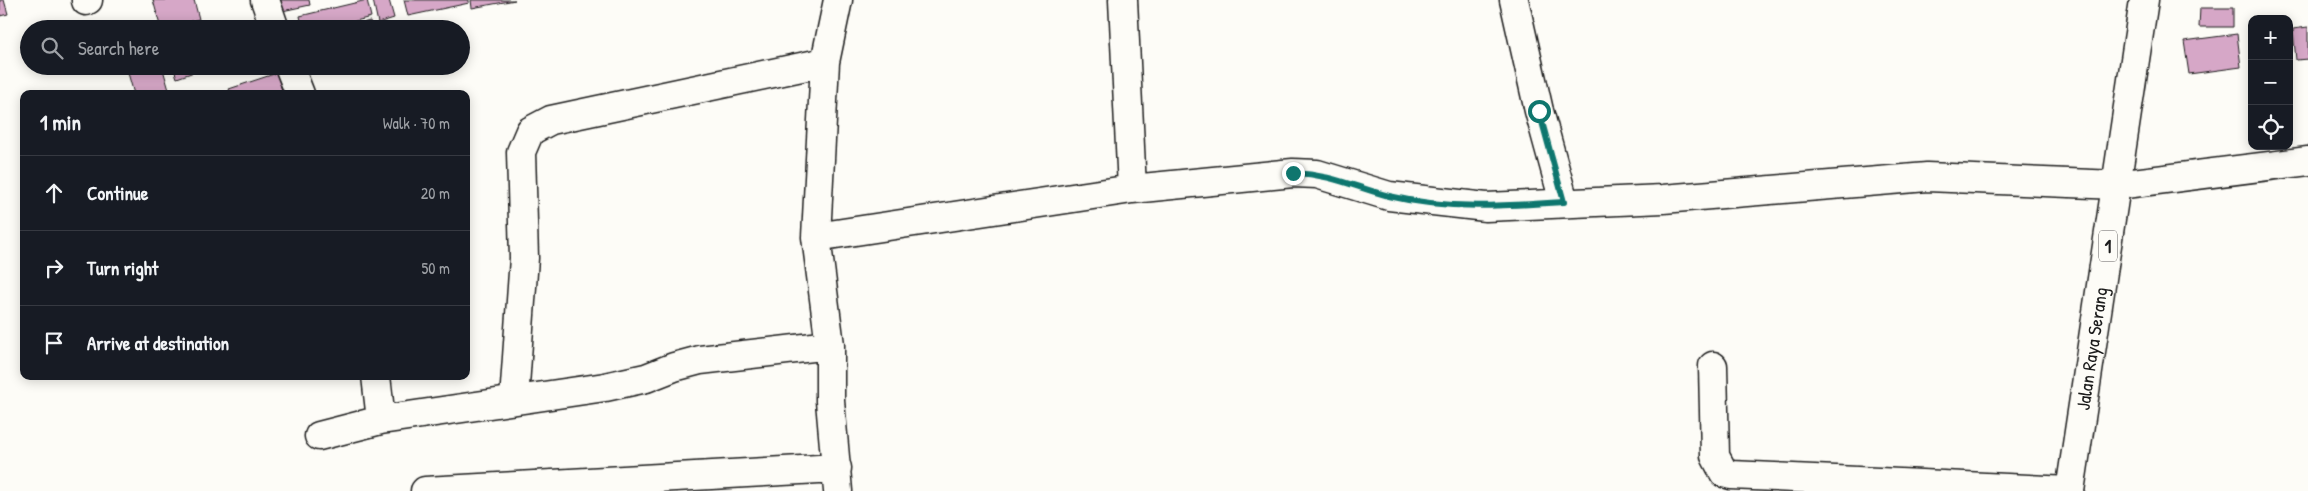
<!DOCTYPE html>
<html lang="en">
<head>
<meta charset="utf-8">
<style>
  :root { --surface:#171b24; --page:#20242c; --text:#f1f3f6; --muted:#9ea1a6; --line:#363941 }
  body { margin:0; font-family:"Patrick Hand",sans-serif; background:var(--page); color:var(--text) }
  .controls { position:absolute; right:15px; top:15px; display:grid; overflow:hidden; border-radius:10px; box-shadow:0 2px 12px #0003 }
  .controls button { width:45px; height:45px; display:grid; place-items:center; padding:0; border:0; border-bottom:1px solid var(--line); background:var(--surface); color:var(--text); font:25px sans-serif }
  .stop { position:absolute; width:15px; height:15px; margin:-11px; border:4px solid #0f766e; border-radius:50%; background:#fff }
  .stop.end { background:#0f766e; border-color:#fff; box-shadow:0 1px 5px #0008 }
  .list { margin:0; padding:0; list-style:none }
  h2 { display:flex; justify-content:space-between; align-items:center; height:65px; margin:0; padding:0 20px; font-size:21px }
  h2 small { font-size:16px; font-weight:400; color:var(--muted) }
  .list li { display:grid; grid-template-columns:32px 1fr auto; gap:15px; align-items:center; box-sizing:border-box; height:75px; padding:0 20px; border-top:1px solid var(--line) }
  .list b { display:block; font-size:19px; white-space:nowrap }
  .list em { font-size:16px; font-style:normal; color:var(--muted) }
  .icon { flex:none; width:28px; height:28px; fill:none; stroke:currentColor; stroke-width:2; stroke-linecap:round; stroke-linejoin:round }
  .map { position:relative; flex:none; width:2308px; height:491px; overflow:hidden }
  .search { position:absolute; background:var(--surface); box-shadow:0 2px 12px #0003; left:20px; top:20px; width:450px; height:55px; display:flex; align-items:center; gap:12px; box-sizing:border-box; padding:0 18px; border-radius:28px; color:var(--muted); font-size:19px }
  .panel { position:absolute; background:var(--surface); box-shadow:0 2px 12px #0003; left:20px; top:90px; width:450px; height:290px; border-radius:10px }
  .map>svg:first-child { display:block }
  .building { fill:#d6a7c7; stroke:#1c1c1c }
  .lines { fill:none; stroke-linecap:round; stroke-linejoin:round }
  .minor-casing { stroke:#1c1c1c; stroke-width:31 }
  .trunk-casing { stroke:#1c1c1c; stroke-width:31 }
  .minor { stroke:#fdfcf7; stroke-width:28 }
  .trunk { stroke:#fdfcf7; stroke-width:28 }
  .route { stroke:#0f766e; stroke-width:6 }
  .labels { text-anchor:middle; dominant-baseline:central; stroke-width:4; stroke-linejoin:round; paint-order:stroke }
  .shield { fill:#fdfcf7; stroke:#605f5e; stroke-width:1 }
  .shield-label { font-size:18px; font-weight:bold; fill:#1c1c1c }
  .street-label { font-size:19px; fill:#1c1c1c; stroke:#fdfcf7 }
</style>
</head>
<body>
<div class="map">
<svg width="2308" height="491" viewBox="0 0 2308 491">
  <rect width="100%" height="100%" fill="#fdfcf7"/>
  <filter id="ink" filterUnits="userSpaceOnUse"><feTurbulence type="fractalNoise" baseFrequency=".02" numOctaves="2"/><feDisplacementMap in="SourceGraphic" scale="10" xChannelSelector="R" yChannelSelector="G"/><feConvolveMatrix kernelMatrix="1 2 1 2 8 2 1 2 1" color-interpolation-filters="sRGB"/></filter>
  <g filter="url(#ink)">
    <path class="building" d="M0,0H4L8,14L0,16Z
      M153,0H194L199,19L161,29Z
      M270,0H309L310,5L273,13Z
      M367,0L371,17L325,29H303L300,16Z
      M373,0H389L394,18L378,23Z
      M404,0H469V3L408,16Z
      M471,0H515L472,8Z
      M2200,8H2233V27H2199Z
      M370,21L372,29H339Z
      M2308,27V59L2296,60L2293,29Z
      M2237,34L2241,67L2189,74L2184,41Z
      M126,66H162L169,90L156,94H134Z
      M173,66H211L177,78Z
      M307,66H338L309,74Z
      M277,73L283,94H231L229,89Z"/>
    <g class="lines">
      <defs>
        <path id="minor" d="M265,0L275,29
          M838,0L825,62L816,237L830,345V401L838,491
          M1123,0L1132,189
          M1514,0L1539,111L1564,202
          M86,1L88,0
          M289,66L300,94
          M816,237L1132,189L1293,173L1317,174L1389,196L1486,207L1663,199L1927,177L2117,185L2308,161
          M1713,366L1715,456L1724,473L1731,475L2070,491
          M376,376L381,420
          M514,400L524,258L521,152L530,131L551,120L825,62
          M319,436L381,420L605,387L646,378L674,367L700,360L830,345
          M425,491L837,468"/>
        <g id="trunk">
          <path id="s1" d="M2070,491L2144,0"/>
        </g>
      </defs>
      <use href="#minor" class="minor-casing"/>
      <use href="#trunk" class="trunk-casing"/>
      <use href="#minor" class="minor"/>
      <use href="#trunk" class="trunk"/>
    </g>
  </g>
  <g class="lines" filter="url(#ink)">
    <path class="route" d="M1293,173C1331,174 1354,187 1389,196C1447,210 1506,206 1564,202L1539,111"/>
  </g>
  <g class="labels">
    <rect class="shield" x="2099" y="230.5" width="18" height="31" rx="4"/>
    <g class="shield-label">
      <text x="2108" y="246">1</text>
    </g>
    <g class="street-label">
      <text stroke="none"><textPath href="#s1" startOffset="144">Jalan Raya Serang</textPath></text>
    </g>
  </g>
</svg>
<div class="controls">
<button>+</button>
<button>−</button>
<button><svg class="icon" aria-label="locate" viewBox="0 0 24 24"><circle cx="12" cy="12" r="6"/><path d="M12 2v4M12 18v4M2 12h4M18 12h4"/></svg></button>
</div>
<div class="stop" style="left:1539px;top:111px"></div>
<div class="stop end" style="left:1293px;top:173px"></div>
<div class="search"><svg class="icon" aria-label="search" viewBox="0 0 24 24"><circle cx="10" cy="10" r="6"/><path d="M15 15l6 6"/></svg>Search here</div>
<section class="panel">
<h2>1 min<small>Walk · 70 m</small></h2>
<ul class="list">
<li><svg class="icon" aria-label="ahead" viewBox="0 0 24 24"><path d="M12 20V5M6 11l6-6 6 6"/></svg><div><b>Continue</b></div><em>20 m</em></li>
<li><svg class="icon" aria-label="right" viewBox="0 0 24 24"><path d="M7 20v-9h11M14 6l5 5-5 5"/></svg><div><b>Turn right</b></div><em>50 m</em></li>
<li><svg class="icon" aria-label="arrive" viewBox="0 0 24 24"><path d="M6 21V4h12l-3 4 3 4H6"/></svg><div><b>Arrive at destination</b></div></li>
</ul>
</section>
</div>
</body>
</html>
